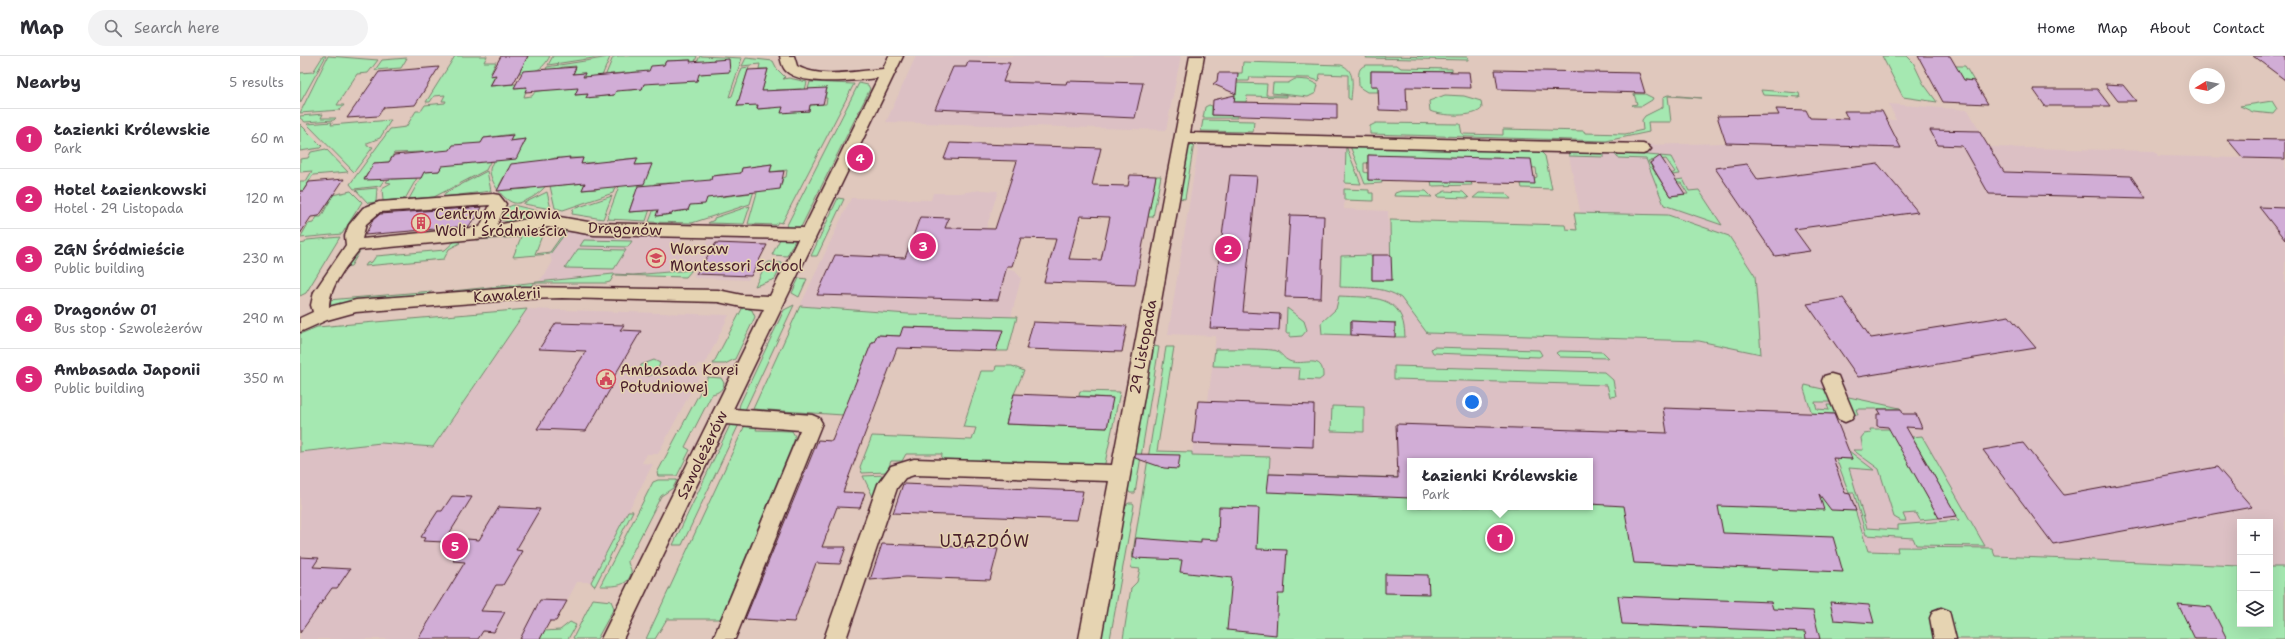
<!DOCTYPE html>
<html lang="en">
<head>
<meta charset="utf-8">
<style>
  :root { --surface:#fff; --page:#f2f2f3; --text:#2b2b33; --muted:#7c7c81; --line:#e1e1e2; --accent:#db2777 }
  body { margin:0; font-family:"Shantell Sans",sans-serif; background:var(--page); color:var(--text) }
  .controls { position:absolute; right:12px; bottom:12px; display:grid; overflow:hidden; border-radius:0px; box-shadow:0 4px 16px #0002 }
  .controls button { width:36px; height:36px; display:grid; place-items:center; padding:0; border:0; border-bottom:1px solid var(--line); background:var(--surface); color:var(--text); font:20px sans-serif }
  .compass { position:absolute; left:1889px; top:12px; width:36px; height:36px; border-radius:50%; background:var(--surface); box-shadow:0 4px 16px #0002; rotate:260deg }
  .you { position:absolute; left:1172px; top:346px; width:14px; height:14px; margin:-10px; border:3px solid #fff; border-radius:50%; background:#1a73e8; box-shadow:0 0 0 6px #1a73e833 }
  .badge { display:grid; place-items:center; width:26px; height:26px; border-radius:50%; background:var(--accent); color:#fff; font-size:13px; font-weight:700 }
  .pin { position:absolute; translate:-50% -50%; border:2px solid #fff; box-shadow:0 1px 4px #0006 }
  .popup { position:absolute; left:1107px; top:402px; width:186px; height:52px; box-sizing:border-box; display:grid; place-content:center; border-radius:0px; background:var(--surface); filter:drop-shadow(0 1px 3px #0005); font-size:13px; white-space:nowrap; color:var(--muted) }
  .popup b { font-size:15px; color:var(--text) }
  .popup::after { content:''; position:absolute; left:50%; top:100%; margin-left:-8px; border:8px solid transparent; border-top-color:var(--surface) }
  .list { margin:0; padding:0; list-style:none }
  h2 { display:flex; justify-content:space-between; align-items:center; height:52px; margin:0; padding:0 16px; font-size:17px }
  h2 small { font-size:13px; font-weight:400; color:var(--muted) }
  .list li { display:grid; grid-template-columns:26px 1fr auto; gap:12px; align-items:center; box-sizing:border-box; height:60px; padding:0 16px; border-top:1px solid var(--line) }
  .list b { display:block; font-size:15px; white-space:nowrap }
  .list p { margin:0; font-size:13px; white-space:nowrap; color:var(--muted) }
  .list em { font-size:13px; font-style:normal; color:var(--muted) }
  .icon { flex:none; width:22px; height:22px; fill:none; stroke:currentColor; stroke-width:2; stroke-linecap:round; stroke-linejoin:round }
  .map { position:relative; flex:none; width:1985px; height:583px; overflow:hidden }
  header { display:flex; align-items:center; gap:24px; box-sizing:border-box; height:56px; padding:0 20px; background:var(--surface); border-bottom:1px solid var(--line) }
  header strong { font-size:19px }
  nav { display:flex; gap:22px; margin-inline-start:auto; font-size:14px }
  .search { width:280px; height:36px; background:var(--page); display:flex; align-items:center; gap:10px; box-sizing:border-box; padding:0 14px; border-radius:22px; color:var(--muted); font-size:15px }
  main { display:flex }
  aside { flex:1; background:var(--surface) }
  .map>svg:first-child { display:block }
  .built { fill:#dcc0c4 }
  .green { fill:#a5e8b1; stroke:#78846e }
  .building { fill:#d1add6; stroke:#4a1f2b; fill-rule:evenodd }
  .lines { fill:none; stroke-linecap:round; stroke-linejoin:round }
  .minor-casing { stroke:#4a1f2b; stroke-width:3 }
  .minor { fill:#e6d4b2; fill-rule:evenodd }
  .labels { text-anchor:middle; dominant-baseline:central; stroke-width:3; stroke-linejoin:round; paint-order:stroke }
  .poi-label { font-size:15px; fill:#4a1f2b; stroke:#e6d4b2; text-anchor:start }
  .street-label { font-size:15px; fill:#4a1f2b; stroke:#e6d4b2 }
  .quarter-label { font-size:17px; letter-spacing:1px; fill:#4a1f2b; stroke:#e6d4b2 }
</style>
</head>
<body>
<header>
<strong>Map</strong>
<div class="search"><svg class="icon" aria-label="search" viewBox="0 0 24 24"><circle cx="10" cy="10" r="6"/><path d="M15 15l6 6"/></svg>Search here</div>
<nav><a>Home</a><a>Map</a><a>About</a><a>Contact</a></nav>
</header>
<main>
<aside>
<h2>Nearby<small>5 results</small></h2>
<ul class="list">
<li><span class="badge">1</span><div><b>Łazienki Królewskie</b><p>Park</p></div><em>60 m</em></li>
<li><span class="badge">2</span><div><b>Hotel Łazienkowski</b><p>Hotel · 29 Listopada</p></div><em>120 m</em></li>
<li><span class="badge">3</span><div><b>ZGN Śródmieście</b><p>Public building</p></div><em>230 m</em></li>
<li><span class="badge">4</span><div><b>Dragonów 01</b><p>Bus stop · Szwoleżerów</p></div><em>290 m</em></li>
<li><span class="badge">5</span><div><b>Ambasada Japonii</b><p>Public building</p></div><em>350 m</em></li>
</ul>
</aside>
<div class="map">
<svg width="1985" height="583" viewBox="0 0 1985 583">
  <rect width="100%" height="100%" fill="#e0c8bd"/>
  <filter id="ink" filterUnits="userSpaceOnUse"><feTurbulence type="fractalNoise" baseFrequency=".025" numOctaves="2"/><feDisplacementMap in="SourceGraphic" scale="8" xChannelSelector="R" yChannelSelector="G"/><feConvolveMatrix kernelMatrix="1 2 1 2 8 2 1 2 1" color-interpolation-filters="sRGB"/></filter>
  <g filter="url(#ink)">
    <path class="built" d="M616,0H881L866,74L586,66Z
      M1589,48L1668,54L1689,91L1855,95L1858,100L1985,103V511H1970V466H1940V510L1695,500L1692,492L1598,491L1599,496L1568,495L1550,438L1290,429V405H1110V422L969,418L970,401L892,399L898,345H908L916,280L868,278L899,87L1046,90L1044,153L1088,155L1089,174L1285,180L1268,95L1342,89L1426,87L1601,92L1588,64H1596Z
      M681,134L698,135L686,173L718,174L710,204H714L712,210H707L706,213L715,215L721,222L711,261L608,258L500,250L551,142L631,144L633,137H659Z
      M267,175L284,178L383,181L373,197L397,198L400,197L410,181L459,184L472,180L448,224L395,222L393,220L396,214H392L333,219L313,218L238,226L246,217L252,207L250,198Z
      M227,253L429,259L405,308H398L392,319L399,320L358,398H347L342,407L353,408L291,526H277L267,545L246,565L240,583H0V396L81,387L133,391Z"/>
    <path class="green" d="M23,0H26L0,47V17L13,16Z
      M28,0L78,4L68,17L57,18L37,49H44L40,54L0,57Z
      M155,0H187L184,6H196L190,19L203,18L201,22H194L190,30L216,28L215,32L227,31L224,41L232,40L235,36L239,35L279,30L275,39L288,38L286,42L314,39L318,30L329,34L342,33L346,23L396,25L399,18L411,17L415,4L396,8L400,0L442,2L429,41L432,40L442,12L449,11L437,50L458,48L457,53L471,52L484,45L482,56L509,55L510,49L526,48L527,42H525L527,32L506,40L510,26L554,28L482,167L478,166L476,169L448,168L460,126L480,133L483,122L486,121L487,114L470,116L472,108L442,112L438,125L428,118L412,120L409,130L370,127L354,128L351,137L335,138L329,156L345,155L352,147L346,165L307,163L322,122L352,108L335,109L337,102L308,105L303,118L290,119L295,106L281,108L283,102H255L223,112L208,113L199,130L214,129L212,134L227,133L248,126C244,135 230,144 219,147C206,150 189,125 190,113C191,108 196,101 198,96L223,90L226,83L210,85L213,78L184,82L177,94L147,100L122,96L94,97L89,106L74,107L64,123L91,114L80,130L54,133L50,128L90,73L106,71L116,55H121L125,49L145,47L146,45H142L145,39L134,40L130,46H126Z
      M228,0H250C242,15 235,16 219,17Z
      M253,0H306L248,9Z
      M319,0H397L393,11L387,15L390,4L366,5C361,16 346,19 335,20L337,16L310,18L308,22L304,23L313,1Z
      M1067,0L1168,1V4L1066,2Z
      M1582,0H1607L1613,6L1623,27L1637,46L1603,41Z
      M310,1L299,27L282,25L285,17L273,18L276,10L263,11L244,18L247,11Z
      M107,2L101,12L75,14L82,4Z
      M446,2L473,5L477,13L485,21L483,23L489,22L507,26L504,38L501,33L475,34L474,38L462,35L468,13H459L460,8L442,10Z
      M943,6L1041,9C1056,14 1052,30 1051,44L1048,42V19L1020,18L1019,25L1009,22L950,21L949,25H936L938,17H942Z
      M1067,9H1097L1101,12L1152,13V16L1071,15V30H1078V36H1067L1059,31C1059,21 1056,11 1067,9Z
      M1655,10H1665L1674,25L1664,24Z
      M995,23L1008,24L1018,29L1016,37L1008,41L972,37L973,27H988Z
      M559,27L568,29L570,33L501,171L485,173Z
      M936,27L967,28L966,39H987V41L947,40L946,46H934Z
      M1461,34L1499,37L1500,41L1463,39Z
      M1334,38H1345L1353,42L1352,44L1342,50H1333L1332,49L1337,48Z
      M1145,39L1164,40L1181,45L1182,52C1176,62 1140,60 1130,55L1129,45Z
      M1368,39L1402,42L1368,40L1371,66H1348L1349,76L1306,85L1070,78V70L1076,67L1160,68L1162,78L1203,79V73L1284,75L1285,77L1325,78L1343,74L1342,64L1345,60L1363,51V41Z
      M1972,45L1977,53L1973,58L1953,56L1940,50Z
      M909,49L912,50V59H921L938,53L937,62H903L905,51Z
      M23,58L21,62H36L34,64L5,66L0,62V60Z
      M91,64L80,82L67,87V90L73,91L54,116L7,68L32,66L31,69Z
      M903,64L954,65L953,76L901,75Z
      M0,68L22,90L20,92L0,95Z
      M894,87L885,143L879,142L888,91Z
      M1046,90L1061,128L1045,127Z
      M1050,90L1240,95L1245,100L1252,133L1222,132L1221,128L1237,121L1236,112L1068,99V107H1064V116L1068,117V124H1081L1082,127L1065,128Z
      M26,93L48,116L13,119L3,135H0V125H6L12,115L0,116V103L8,102L11,96Z
      M1268,95L1304,96V101L1269,100Z
      M1313,96L1371,101L1380,118L1372,119L1371,118L1375,116L1366,103L1348,105L1370,140L1388,138L1381,127H1377L1376,124L1383,123L1389,135L1399,134L1422,169L1364,149L1346,103L1318,102Z
      M194,98L186,114L134,141L109,143L124,116L139,115L145,105C165,112 174,106 194,98Z
      M187,115L191,135L143,141L145,137Z
      M94,116L92,123L117,122L105,143L83,145L82,132L91,127L86,126Z
      M856,120H861L853,161H848Z
      M318,123L313,137L263,154L255,152L250,130L285,127L282,134L297,133Z
      M1131,125L1171,126L1172,129L1132,130Z
      M455,131L450,148L392,167L349,166L355,150L360,149L357,160L372,158L373,156L388,154L390,149L409,136L421,135L420,141L451,137L452,132Z
      M77,132L76,146L68,147L56,134Z
      M1044,133L1069,134V137H1073V145L1044,144Z
      M51,135L62,146L42,178L0,182L8,168L13,167L17,161H21L32,141L18,142Z
      M1101,135H1126L1132,141L1094,140L1095,137Z
      M1145,135L1163,136L1169,142L1137,141L1139,138Z
      M247,136L251,153L224,148V147Z
      M1179,137H1206L1211,143L1173,142Z
      M312,140L303,163L272,158L273,153Z
      M538,142L544,143L517,200H511Z
      M213,149L247,157L212,167L201,164C199,155 206,152 213,149Z
      M450,150L444,168L408,167L414,164V162Z
      M1274,157L1368,159L1429,180L1455,220L1461,298L1399,285L1127,277L1101,242C1084,230 1060,232 1040,231L1041,200L1072,199V224H1091L1090,164L1265,169L1266,173L1277,174Z
      M246,169L235,198L250,196L265,175L269,173L384,179L383,181L284,178L267,175L250,198L213,201L221,181L177,184Z
      M40,181L6,237L0,240V188L5,187L7,184Z
      M481,181L495,184L487,200L472,199Z
      M156,184L160,187L149,193L144,203L65,210L67,207L72,206L76,200L145,194Z
      M284,184L332,185L328,191L280,190Z
      M278,193L326,194L314,213L265,212Z
      M60,195L51,210L44,211L31,232L28,244L132,235L126,239C97,242 68,242 40,249C34,250 30,252 26,246C27,227 46,204 60,195Z
      M469,206L483,207L475,223L455,230L466,208Z
      M392,214L386,221L314,219L310,226L306,227H233L231,231L155,237L153,235L313,218L333,219Z
      M499,222L507,223L499,241L492,237Z
      M1039,240C1072,242 1104,237 1105,281H1095V267L1051,265V279L1022,278L1021,267L1036,253Z
      M494,249L445,354L439,352L440,348L484,254Z
      M500,250L608,258L717,261L708,295H696L702,274L604,271L600,280L577,279L574,286H572L543,359L453,353Z
      M443,251L452,254L455,261L435,303L425,308H413Z
      M987,252L1004,265L1007,274L1002,280L990,281V277H986Z
      M227,253L133,391L81,387L0,396V278L17,271Z
      M854,290L859,291L835,437H830L827,433L851,292Z
      M866,291H874L857,395L892,396V399L970,401L969,418L1110,422V451H1290V429L1550,438L1568,495L1598,496L1597,491L1692,492L1695,500L1940,510V568H1970V511H1985V583H823L831,532L837,526L840,513L831,512L832,502Z
      M1133,291L1239,294L1242,299L1239,301L1133,297L1131,293Z
      M915,293C928,293 967,292 977,295C981,297 984,303 989,305C1003,311 1024,296 1023,321L1019,324L999,323L1000,312L913,310Z
      M1259,295L1303,296L1309,302L1260,301L1256,297Z
      M354,304L360,307L357,316L349,320L339,318L341,309Z
      M696,310H712L724,315L714,338L706,368L807,372L812,342L779,340L780,335L820,336L804,412L641,408L642,398H606L602,405H591L587,416L562,417L560,411L572,380L672,384L676,372L663,371L681,315H695Z
      M1094,310L1304,316L1313,324L1316,340L1310,341L1307,329L1094,323Z
      M408,321L421,322L424,327C423,334 418,337 412,338L385,391L390,394L377,420H358L357,417Z
      M1505,329L1527,334L1531,346H1515L1517,353L1529,354L1527,349H1532L1535,358H1512L1504,333Z
      M1544,340L1600,352L1601,353H1556L1558,359L1550,358Z
      M1032,350L1064,351V376L1031,375Z
      M441,364L382,489H373L430,369Z
      M445,369L457,370L456,374L492,375L495,380L494,385L420,563H367L355,583H346Z
      M1570,373H1590L1639,462L1620,464L1616,457L1603,458L1606,465H1601L1594,461L1579,413L1553,394H1563L1561,382L1564,378L1571,377Z
      M1622,380L1685,490L1616,489L1613,482L1566,479L1554,437H1549L1536,402L1552,403L1549,395L1574,414L1549,412L1567,472L1598,474V469L1659,464L1612,381Z
      M585,419L576,447L563,420Z
      M358,424H377L373,432L361,440L328,505C328,510 332,512 331,517C328,532 311,530 300,530L353,426Z
      M829,447H833L834,449L810,583H800L824,450Z
      M328,455H333L295,530L293,529L291,526Z
      M293,543L311,545L314,552L297,583H275L273,582Z
      M270,566L276,569L268,583H240L244,575L260,574Z"/>
    <path class="building" d="M201,0H228L213,28L190,30L196,19L190,20Z
      M1618,0H1650L1664,24L1674,25L1688,48L1643,46Z
      M1953,0H1985V24Z
      M429,3L430,16L399,18L397,25L344,28L342,33L316,35L314,39L286,42L288,38L275,39L278,32L225,36L227,31L214,32L223,15L276,11L273,18L285,17L283,21L349,15L351,10L364,9L366,5L391,4L390,6Z
      M668,6L710,7L703,26L766,28L767,25L843,27L835,62L635,53L653,11H666Z
      M139,11L115,49L84,51L78,60L47,62L79,16Z
      M468,13L462,35L527,32L523,48L510,49L509,55L494,56L481,57L483,51L457,53L458,49L437,50L448,14Z
      M1195,14L1339,17L1345,37L1198,33Z
      M1071,15L1169,16L1171,32L1106,31L1107,55L1079,54L1078,30H1071Z
      M918,17H938L936,38L913,28L917,25Z
      M1805,28L1823,29L1836,45H1818Z
      M1733,33H1797L1810,50H1745Z
      M935,39L934,46L1037,48V63L912,59L913,44Z
      M1476,53L1506,54L1510,62L1548,63L1544,55H1582L1601,92L1426,87L1417,60L1479,59Z
      M1630,74L1679,75L1704,116L1831,120L1846,142L1689,138L1662,90L1638,89Z
      M213,79L210,85L226,83L216,103L142,110L139,115L124,116L121,122L64,124L74,107L89,106L94,99L150,94L153,89L181,87L184,82Z
      M1927,83L1985,84V103L1943,102Z
      M650,87L801,92L792,129L828,130L830,119L856,120L835,229L744,226L756,183L721,182L712,210H707L698,244L517,239L535,199L605,202L620,161L649,162L645,172L695,173L717,105L644,103ZM780,160L810,161L801,204L769,203Z
      M1068,99L1231,103L1235,128L1068,124Z
      M1360,100L1385,138L1370,140L1350,107Z
      M270,101L269,103L283,102L281,108L338,102L335,109L352,108L344,128L282,134L285,127L197,135L211,108Z
      M472,108L470,116L484,115L480,133L407,142L405,148L390,149L388,154L373,156L372,158L356,160L358,154L329,156L338,130L411,124L412,120L441,117L442,112Z
      M1447,108L1458,124L1578,108L1618,156L1494,173L1510,195L1475,200L1415,112Z
      M930,119L957,120L943,256L980,258L979,274L910,272Z
      M44,123L19,160L11,161L0,178V135H3L9,126Z
      M182,151L176,163L173,164L169,170L65,179L73,164L80,158Z
      M1959,151L1985,152V184Z
      M990,159L1024,160L1021,242L985,241Z
      M416,187L467,189L451,220L396,218Z
      M1072,199H1091L1092,224H1072Z
      M1543,242L1571,282L1709,260L1736,292L1558,321L1507,248Z
      M1051,265L1095,267V281L1051,279Z
      M733,266L827,270L822,296L726,293Z
      M256,267L324,269L320,274L341,275L309,329L312,330L286,375L237,373L286,295L239,293Z
      M603,271L703,274L696,295L597,292L543,436L565,437L560,452L537,451L522,491H546L540,508L516,507L494,566L445,563L518,384L532,385L572,286H574L577,279L600,280Z
      M714,338L813,342L807,372L706,368Z
      M898,345L1014,349L1013,391L893,387Z
      M1363,352L1534,358L1552,403L1533,402L1545,437L1550,438L1556,455L1531,454L1519,438L1524,454L1418,450L1423,477L1533,481L1543,516L1334,507L1324,450L1290,448V405H1110V442L967,436L969,418L1098,422L1096,368L1367,377Z
      M1578,353H1601L1603,358H1616L1622,372L1606,371L1657,460L1639,462L1588,371L1577,370V358H1581Z
      M1723,387L1764,439L1917,411L1952,451L1753,488L1683,394Z
      M835,398L880,399L878,413L864,412L835,402Z
      M603,428L783,435L777,464L593,457Z
      M152,440L172,441L144,486L123,485L125,482L121,481L138,455H142Z
      M199,451L240,453L216,494L223,495L203,529H196L181,555L205,556L194,576L183,575L178,583H118L165,506L153,505L167,483L179,484Z
      M919,451L959,452L957,493L987,494L984,538H978L976,579L927,574L932,522L880,516L882,504L833,502L836,482L901,487V483L918,484Z
      M582,488L686,492L698,493L690,524L606,521L570,524Z
      M0,501L19,502L13,511L50,513L37,532H32L0,577Z
      M1085,518L1128,519L1129,538L1085,537Z
      M1318,540L1471,546L1473,553L1513,555L1520,583H1506L1505,576L1322,568Z
      M240,544L267,545L256,565H250L240,583H220Z
      M1530,546L1569,549L1574,567L1534,564Z
      M1878,548L1911,551L1927,583H1895Z"/>
    <g class="lines">
      <defs>
        <path id="minor" d="M480,0H494L497,10C521,23 556,15 583,13L589,0H603L433,353L512,359L519,362L522,367L435,583H413L500,374L426,368L323,583H301L464,253L442,251L418,246L262,242L224,243L56,256L27,264L0,276V262L13,256L11,249L14,236L46,189L45,180L49,169L63,152L79,146L193,138L199,139L206,148L197,169L248,159L294,167L504,172L578,22C556,24 503,31 486,15C482,11 481,4 480,0ZM190,149L180,171L62,183L66,168L80,156ZM248,171L294,179L498,183L470,240L442,239L418,234L224,231L56,244L29,251C29,231 47,209 59,194L206,180Z
          M890,0H904L890,77L1343,88L1348,90L1351,93L1348,96L1343,98L889,87L801,583H779L809,425L614,419L605,422L597,432L546,583H524L578,428L591,410L614,403L812,409Z
          M1531,318L1538,320L1540,325L1554,358L1552,363L1545,366L1538,363L1522,325L1524,320Z
          M1641,552L1649,555L1656,583H1634L1630,562L1633,555Z"/>
      </defs>
      <use href="#minor" class="minor-casing"/>
      <use href="#minor" class="minor"/>
    </g>
  </g>
  <defs>
    <symbol id="building-ring" viewBox="-11 -11 22 22"><circle r="9.5" fill="#e6d4b2" stroke="#d1495b" stroke-width="1.5"/><path d="M-4-6H4V6H1V3H-1V6H-4ZM-2.5-4.3h1.7v1.8h-1.7ZM.8-4.3h1.7v1.8H.8ZM-2.5-1h1.7V.8h-1.7ZM.8-1h1.7V.8H.8Z" fill="#d1495b"/></symbol>
    <symbol id="school-ring" viewBox="-11 -11 22 22"><circle r="9.5" fill="#e6d4b2" stroke="#d1495b" stroke-width="1.5"/><path d="M0-5L7-2L0 1L-7-2ZM-4 1L0 2.5L4 1V4Q0 6-4 4Z" fill="#d1495b"/></symbol>
    <symbol id="civic-ring" viewBox="-11 -11 22 22"><circle r="9.5" fill="#e6d4b2" stroke="#d1495b" stroke-width="1.5"/><path d="M-.6-6.5H3V-4.5H.6V-3L4-1V1h2V6H-6V1h2V-1L-.6-3ZM-1.2 2.5V6h2.4V2.5Z" fill="#d1495b"/></symbol>
  </defs>
  <g fill-rule="evenodd">
    <use href="#building-ring" x="110" y="156" width="22" height="22"/>
    <use href="#school-ring" x="345" y="191" width="22" height="22"/>
    <use href="#civic-ring" x="295" y="312" width="22" height="22"/>
  </g>
  <g class="labels">
    <g class="poi-label">
      <text x="135" y="158">Centrum Zdrowia<tspan x="135" dy="17">Woli i Śródmieścia</tspan></text>
      <text x="370" y="193">Warsaw<tspan x="370" dy="17">Montessori School</tspan></text>
      <text x="320" y="314">Ambasada Korei<tspan x="320" dy="17">Południowej</tspan></text>
    </g>
    <g class="street-label">
      <text transform="translate(325 173) rotate(2)">Dragonów</text>
      <text transform="translate(207 239) rotate(-4)">Kawalerii</text>
      <text transform="translate(843 291) rotate(-80)">29 Listopada</text>
      <text transform="translate(402 399) rotate(-64)">Szwoleżerów</text>
    </g>
    <g class="quarter-label">
      <text x="685" y="485">UJAZDÓW</text>
    </g>
  </g>
</svg>
<div class="controls">
<button>+</button>
<button>−</button>
<button><svg class="icon" aria-label="layers" viewBox="0 0 24 24"><path d="M12 4l9 5-9 5-9-5zM3 14l9 5 9-5"/></svg></button>
</div>
<svg class="compass" viewBox="-18 -18 36 36"><path d="M0-13l5 13h-10z" fill="#e53935"/><path d="M0 13l5-13h-10z" fill="#7c7c81"/></svg>
<div class="you"></div>
<div class="pin badge" style="left:1200px;top:482px">1</div>
<div class="popup"><b>Łazienki Królewskie</b>Park</div>
<div class="pin badge" style="left:928px;top:193px">2</div>
<div class="pin badge" style="left:623px;top:190px">3</div>
<div class="pin badge" style="left:560px;top:102px">4</div>
<div class="pin badge" style="left:155px;top:490px">5</div>
</div>
</main>
</body>
</html>
